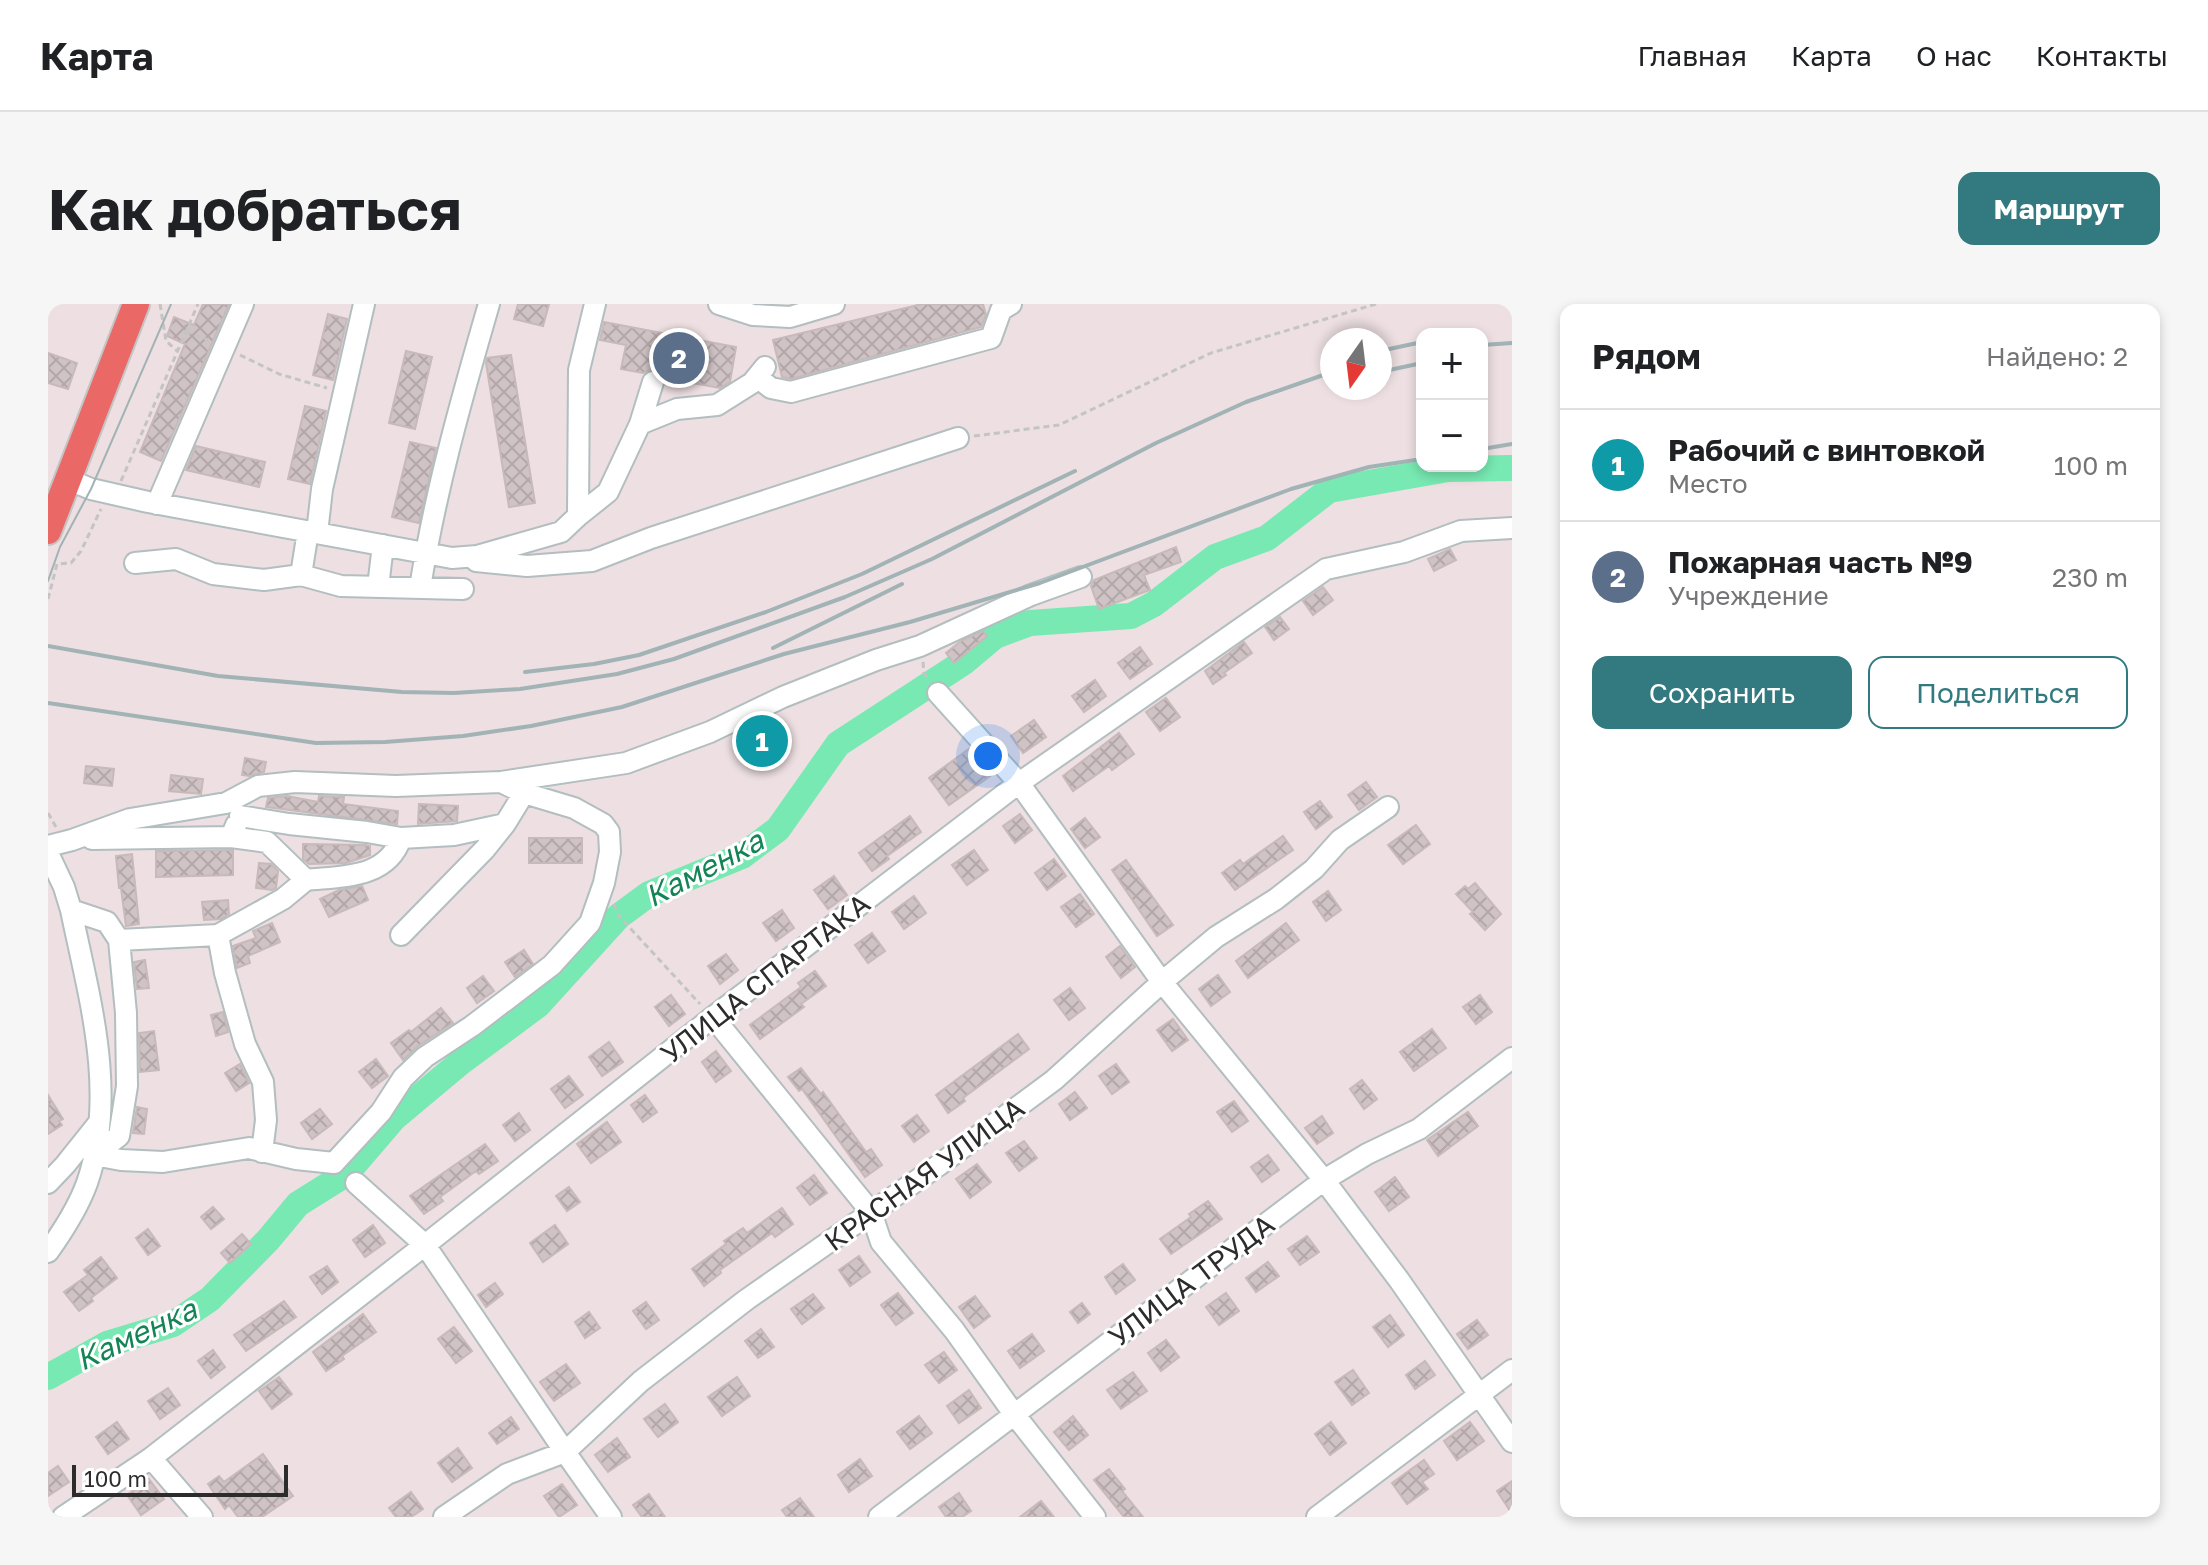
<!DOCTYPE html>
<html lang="ru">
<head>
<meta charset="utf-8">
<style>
  :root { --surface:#fff; --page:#f6f6f6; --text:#202124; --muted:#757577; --line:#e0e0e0; --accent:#327a80 }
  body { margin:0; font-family:"Golos Text",sans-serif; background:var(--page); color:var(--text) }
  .controls { position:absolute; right:24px; top:24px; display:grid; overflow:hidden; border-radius:16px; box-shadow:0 4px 12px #0003 }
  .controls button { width:72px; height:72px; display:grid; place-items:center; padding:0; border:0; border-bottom:2px solid var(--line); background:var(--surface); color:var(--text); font:40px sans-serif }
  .compass { position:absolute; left:1272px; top:24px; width:72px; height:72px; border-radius:50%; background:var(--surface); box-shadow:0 4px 12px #0003; rotate:194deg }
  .scale { position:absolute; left:24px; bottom:20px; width:216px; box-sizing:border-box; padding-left:8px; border:4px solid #2c2c2c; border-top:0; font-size:22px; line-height:28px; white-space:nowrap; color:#2c2c2c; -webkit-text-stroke:6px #fff; paint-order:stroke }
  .you { position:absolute; left:940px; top:452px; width:28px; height:28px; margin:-20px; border:6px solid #fff; border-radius:50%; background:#1a73e8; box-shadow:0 0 0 12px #1a73e833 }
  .badge { display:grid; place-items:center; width:52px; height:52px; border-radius:50%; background:var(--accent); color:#fff; font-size:26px; font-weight:700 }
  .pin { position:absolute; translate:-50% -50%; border:4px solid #fff; box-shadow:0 2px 8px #0006 }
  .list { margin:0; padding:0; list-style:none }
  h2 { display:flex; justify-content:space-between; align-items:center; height:104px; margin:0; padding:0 32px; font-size:34px }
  h2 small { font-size:26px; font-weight:400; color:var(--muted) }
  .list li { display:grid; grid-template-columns:52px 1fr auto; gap:24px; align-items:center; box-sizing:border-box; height:112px; padding:0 32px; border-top:2px solid var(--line) }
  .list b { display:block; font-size:30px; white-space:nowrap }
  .list p { margin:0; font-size:26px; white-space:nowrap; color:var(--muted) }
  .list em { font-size:26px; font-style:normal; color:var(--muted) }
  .actions { display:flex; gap:16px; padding:24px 32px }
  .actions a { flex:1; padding:18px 0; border:2px solid var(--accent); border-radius:16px; text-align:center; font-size:28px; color:var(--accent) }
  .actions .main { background:var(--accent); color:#fff }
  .map { position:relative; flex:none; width:1464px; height:1213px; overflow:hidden; border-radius:16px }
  header { display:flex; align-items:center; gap:48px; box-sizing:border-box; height:112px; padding:0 40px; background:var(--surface); border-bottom:2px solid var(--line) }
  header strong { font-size:38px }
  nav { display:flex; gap:44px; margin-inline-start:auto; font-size:28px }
  .intro { display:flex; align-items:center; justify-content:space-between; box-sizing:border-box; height:192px; padding:0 48px }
  h1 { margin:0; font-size:56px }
  .button { padding:20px 36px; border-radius:16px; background:var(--accent); color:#fff; font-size:28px; font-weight:700 }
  main { display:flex; gap:48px; padding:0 48px }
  aside { flex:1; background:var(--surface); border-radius:16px; box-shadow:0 4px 12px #0003 }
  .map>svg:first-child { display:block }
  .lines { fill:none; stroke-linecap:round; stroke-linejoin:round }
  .river { stroke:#78e9b2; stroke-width:26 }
  .building { fill:url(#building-cross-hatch); stroke:#c8b9ba; stroke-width:2 }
  .minor-casing { stroke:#b2bebf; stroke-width:24 }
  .major-casing { stroke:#c4c4c4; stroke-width:30 }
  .path { stroke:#c4c4c4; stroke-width:3; stroke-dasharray:6 4; stroke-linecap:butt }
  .minor { stroke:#fff; stroke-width:20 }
  .major { stroke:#ea6967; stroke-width:26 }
  .tram { stroke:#a2b3b5; stroke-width:2 }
  .rail { stroke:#a2b3b5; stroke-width:4 }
  .labels { text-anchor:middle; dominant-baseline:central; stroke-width:6; stroke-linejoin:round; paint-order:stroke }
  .street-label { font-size:28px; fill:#2c2c2c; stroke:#fff }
  .water-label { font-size:30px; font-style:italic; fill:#148457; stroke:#fff }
</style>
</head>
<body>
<header>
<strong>Карта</strong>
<nav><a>Главная</a><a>Карта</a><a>О нас</a><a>Контакты</a></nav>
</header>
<div class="intro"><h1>Как добраться</h1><a class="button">Маршрут</a></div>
<main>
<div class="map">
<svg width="1464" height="1213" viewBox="0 0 1464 1213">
  <defs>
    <pattern id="building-cross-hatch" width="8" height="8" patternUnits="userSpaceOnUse" patternTransform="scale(2)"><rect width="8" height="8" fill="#d0c3c5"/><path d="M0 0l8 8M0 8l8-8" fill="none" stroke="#b3a8a9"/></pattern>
  </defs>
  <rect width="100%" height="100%" fill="#eddfe2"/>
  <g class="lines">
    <path class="river" d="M0,1073L59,1040L125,1020L162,995L220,936L250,900L298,870L346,814L413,758L490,701L571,612L601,590L694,552L730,525L790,440L916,358L947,332L982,319L1083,312L1106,300L1167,253L1219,234L1281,186L1400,165L1464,164"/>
  </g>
  <path class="building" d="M155,0H181L113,157L92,148L137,40L119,32L126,13L146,21Z
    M470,0H501L495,22L466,15Z
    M874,0H935L938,11L933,23L743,75L734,73L725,36Z
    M280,10L299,15L285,76L265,71Z
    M556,18L688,43L682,78L672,84L617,74L614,69L608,65L601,66L595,69L573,65L578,41L552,36Z
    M358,47L384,53L367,125L341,119Z
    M0,49L29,59L20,85L0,79Z
    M463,51L487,199L461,203L438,59L439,54Z
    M257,102L278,107L262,180L240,175Z
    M362,138L388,144L371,219L344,213Z
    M148,142L217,158L211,183L138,166Z
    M1128,243L1133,258L1096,271L1102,286L1051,305L1043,282L1046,276Z
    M1402,245L1408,256L1386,267L1380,255Z
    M1275,283L1285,296L1265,311L1255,297Z
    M1232,313L1241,325L1226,336L1217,323Z
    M935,327L939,332L906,359L898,349L913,337Z
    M1196,338L1204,349L1176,369L1178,371L1165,380L1157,367Z
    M1092,343L1104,360L1082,375L1070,359Z
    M1047,376L1058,392L1036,408L1024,392Z
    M1118,394L1132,413L1112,427L1098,408Z
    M986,416L998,433L975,449L963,432Z
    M1071,429L1086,450L1064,466L1061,462L1025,487L1015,472Z
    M922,444L945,470L901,501L881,474Z
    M197,454L218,458L216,468L201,472L194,471Z
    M38,462L66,465L64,482L36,479Z
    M123,471L155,475L153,490L121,487Z
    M1318,478L1329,493L1311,506L1300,491Z
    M239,492L270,498L271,492L296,493L295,500L350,507L349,520L218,503L220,494Z
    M1272,497L1284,513L1268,525L1256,508Z
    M371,500L410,502L409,517L370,520Z
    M972,510L984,526L967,539L955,522Z
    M862,512L873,528L839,552L841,555L824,567L811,549Z
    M1037,514L1052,533L1037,544L1023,525Z
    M1368,521L1382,540L1355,560L1340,541Z
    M1235,532L1245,546L1187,586L1174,569L1192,556L1195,560Z
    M481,534H534V559H481Z
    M255,540L317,541L322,542V551L298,559L261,560L255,555Z
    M185,546V571L108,573V547Z
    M926,546L940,566L919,581L904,561Z
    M84,550L91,620L78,622L73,584H71L68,552Z
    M1006,555L1018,572L999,586L987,569Z
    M1078,556L1125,621L1109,632L1064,566Z
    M211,559L223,560L230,567L228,584L224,586L208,584Z
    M786,572L799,591L780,605L766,586Z
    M1427,579L1453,610L1437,626L1422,610L1425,608L1408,590L1417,582L1420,585Z
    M314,582L320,596L281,613L272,595L291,586Z
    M1280,587L1293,606L1278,617L1265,598Z
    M1032,590L1046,610L1028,623L1013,603Z
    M866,592L878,609L856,625L844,608Z
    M180,596L181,610L173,615L156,616L154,598Z
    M734,606L746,624L728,637L715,619Z
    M224,619L232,638L200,652L202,659L189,664L185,642L208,634L205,627Z
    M1238,619L1251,636L1200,674L1188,657Z
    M824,629L837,647L820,659L807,641Z
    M1072,642L1087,663L1073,674L1058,653Z
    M476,646L485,660L467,673L457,658Z
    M678,650L690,666L672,680L660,662Z
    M97,656L101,684L89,685L86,658Z
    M767,667L778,682L753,700L756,703L712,735L702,721L753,683L750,679Z
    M1170,671L1182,688L1163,702L1151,685Z
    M435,672L446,687L429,699L419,684Z
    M1022,684L1037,704L1021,716L1006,696Z
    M623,691L637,710L621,722L607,703Z
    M1432,691L1444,708L1428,720L1415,703Z
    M393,704L405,719L370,742L355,756L343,739L361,726L363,728Z
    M175,708L180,728L168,732L163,711Z
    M1125,715L1140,736L1124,747L1109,726Z
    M1384,725L1398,744L1366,767L1352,748Z
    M106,727L111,766L92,768L91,729Z
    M970,730L981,745L915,794L917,797L900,809L888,791Z
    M561,738L575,758L554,772L541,753Z
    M668,747L683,767L668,778L654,758Z
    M328,755L340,772L324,784L311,768Z
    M192,760L201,779L188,787L177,769Z
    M1068,760L1081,778L1064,790L1051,772Z
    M753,764L773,790L775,788L818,848L823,845L834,861L817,873L754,785L751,787L740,773Z
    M521,772L535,791L517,804L503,785Z
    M1314,776L1329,795L1316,805L1302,785Z
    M1027,788L1039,804L1022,816L1011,800Z
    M0,791L15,815L11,817L14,821L0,830Z
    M597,791L609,808L595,818L583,801Z
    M1186,797L1200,817L1184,828L1169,808Z
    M89,803L99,805L96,830L85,829Z
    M272,805L284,820L264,835L253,819Z
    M1420,808L1430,822L1390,852L1379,836Z
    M471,809L482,826L467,837L455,821Z
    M869,811L881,827L866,838L854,822Z
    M1274,812L1285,829L1269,840L1257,824Z
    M559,818L573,838L543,859L529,840Z
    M976,837L989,854L971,867L958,849Z
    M437,840L450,857L431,870L428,867L392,893L395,897L376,910L362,892Z
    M1220,851L1231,866L1214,878L1203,863Z
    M929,860L943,878L922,894L908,875Z
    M766,871L779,889L762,901L749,884Z
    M1347,873L1361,893L1341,907L1327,888Z
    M521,883L532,898L519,907L508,892Z
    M1160,897L1174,915L1123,950L1112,935L1143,913L1141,910Z
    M165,903L176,915L163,925L153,913Z
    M734,904L745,920L727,933L724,929L672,966L673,969L656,982L644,965L678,940L676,937L695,924L699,929Z
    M325,921L337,939L317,953L305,936Z
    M507,921L520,940L495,958L482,939Z
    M100,925L112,942L100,951L88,934Z
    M194,930L203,940L182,959L173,949Z
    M1259,932L1271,948L1252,961L1240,945Z
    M811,952L822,968L802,982L791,966Z
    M53,953L69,974L43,994L45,997L31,1007L16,988L40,971L36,966Z
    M1220,958L1231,972L1208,988L1198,974Z
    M1075,960L1087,976L1068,990L1057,973Z
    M279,962L290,978L274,990L262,973Z
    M447,979L455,990L438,1003L430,991Z
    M850,989L865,1009L848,1021L833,1001Z
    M1178,989L1191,1007L1171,1021L1158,1003Z
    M765,990L776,1004L754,1020L743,1005Z
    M927,992L942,1012L926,1024L911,1003Z
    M236,997L248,1013L198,1047L186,1031Z
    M598,998L611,1016L598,1025L585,1007Z
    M1034,999L1042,1010L1030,1019L1022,1008Z
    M541,1008L552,1024L537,1034L527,1018Z
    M315,1010L328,1028L294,1052L296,1055L278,1067L265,1048Z
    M1342,1011L1356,1031L1340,1043L1325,1023Z
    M1429,1016L1440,1031L1420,1045L1409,1030Z
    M406,1023L424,1047L408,1059L390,1035Z
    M713,1025L726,1043L710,1054L697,1037Z
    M984,1030L996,1047L972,1064L960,1047Z
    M1118,1036L1131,1053L1113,1067L1100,1049Z
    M165,1046L177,1063L163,1074L150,1057Z
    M896,1048L909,1066L891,1079L877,1061Z
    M1377,1057L1387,1071L1367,1085L1358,1071Z
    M518,1060L532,1079L506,1097L492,1078Z
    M1305,1066L1321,1089L1304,1101L1287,1078Z
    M1085,1068L1099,1087L1073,1105L1059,1086Z
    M231,1073L244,1090L224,1105L211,1087Z
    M689,1073L702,1092L674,1112L660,1093Z
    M120,1084L132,1101L112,1115L100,1097Z
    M921,1086L933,1104L911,1119L899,1102Z
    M617,1100L630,1118L610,1133L596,1115Z
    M871,1112L884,1129L862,1145L849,1128Z
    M1025,1112L1040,1131L1021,1146L1006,1128Z
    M463,1113L471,1125L449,1140L441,1129Z
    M69,1118L81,1135L60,1150L48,1133Z
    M1283,1118L1298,1139L1282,1151L1267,1130Z
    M1422,1118L1436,1137L1409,1156L1396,1137Z
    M569,1134L582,1153L560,1168L547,1151Z
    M410,1144L424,1164L404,1178L390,1159Z
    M215,1150L245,1192L214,1213H190L181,1201L177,1205L160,1180L171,1172L176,1178Z
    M812,1155L824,1172L801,1188L790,1171Z
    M1376,1156L1386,1170L1374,1178L1380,1185L1359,1200L1344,1179Z
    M10,1162L21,1178L0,1192V1169Z
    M1061,1165L1077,1185L1074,1187L1095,1213H1076L1046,1176Z
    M101,1175L116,1195L93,1211L79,1191Z
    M1464,1177V1210L1449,1187Z
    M514,1180L529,1201L511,1213L496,1192Z
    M363,1188L375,1205L363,1213H348L341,1204Z
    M911,1189L923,1207L914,1213H898L891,1203Z
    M601,1190L617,1213H594L585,1201Z
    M752,1194L766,1213H739L734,1206Z
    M993,1197L1006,1213H972Z"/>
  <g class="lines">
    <defs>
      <path id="minor" d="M671,0L705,11L742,13L786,0
        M709,73L723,84L743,88L943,34L953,6L963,0
        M592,120L605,78
        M19,175L43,185L100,198L404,254L429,252L513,228L530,212L531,66L547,0
        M109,200L195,0
        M530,212L560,188L592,120L629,105L669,101L704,79L717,63
        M269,229L274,185L316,0
        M428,257L479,262L544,257L603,234L910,134
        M87,259L128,255L165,270L216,276L253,271L260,227
        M253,271L293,282L415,285
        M330,283L335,241
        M372,284C387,188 414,93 441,0
        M890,389L971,479L1114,678L1276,876L1351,976L1464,1138
        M192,512L241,520L319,528L353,534L406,531L457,520
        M183,533L219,538L258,576C294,572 339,575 353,534
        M44,535L183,533L188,521
        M0,542L24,536L82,515L178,499L210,482L247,478L348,482L453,478L578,459L662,428L735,393L828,356L872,342L983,291L1033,273
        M0,549L16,583L23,606C41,693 70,790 39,879C30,904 15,927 0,948
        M23,606L59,618L71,636L78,709L79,782L71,832L46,851
        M170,631L177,669L197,740L215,778L218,816L214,848
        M353,631L437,545L457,520L476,489
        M71,636L170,631L235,595L258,576
        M665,713L823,908L833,938L906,1026L966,1110L1047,1213
        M46,851L73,856L115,858L201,844L248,855L286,859L333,808L355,774L377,753L424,722L504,661L542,619L556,579L562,548L561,528L555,520L526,504L476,489L453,478
        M0,879L17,861L49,821
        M308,879L377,941L517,1148L563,1213
        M103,1154L154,1213
        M15,1213L103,1154L377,941L665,713L971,479L1278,265L1356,248L1413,227L1464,224
        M396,1213L459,1170L517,1148L593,1077L698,996L891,861L1006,776L1114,678L1168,633L1228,595L1266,565L1292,536L1340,503
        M831,1213L1276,876L1319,850L1371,825L1464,754
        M1269,1213L1464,1066"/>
      <path id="major" d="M0,227L88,0"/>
    </defs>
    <use href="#minor" class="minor-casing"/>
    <use href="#major" class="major-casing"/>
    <path class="path" d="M112,0L118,37L129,47
      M138,27L160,36
      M192,51L231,70L279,84
      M926,132L1011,121L1163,49L1328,0
      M73,177L150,0
      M0,295L9,260L23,259L33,247L53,205
      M875,358L876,369L881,376
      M0,509L8,523
      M566,600L571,612L652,700"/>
    <use href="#minor" class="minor"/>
    <use href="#major" class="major"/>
    <path class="tram" d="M0,277L12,243L43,185L123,0"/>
    <path class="rail" d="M1434,41L1464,39
      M1332,47L1374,38
      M1332,68L1374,59
      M1434,145L1464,140
      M0,342L170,372L354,388L406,389L472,385L569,370L626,355L797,293L884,255L1108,139L1198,98L1284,68
      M725,344L854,280
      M477,368L546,360L591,351L718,308L814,270L1027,167
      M0,399L268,439L337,438L415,432L483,422L574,403L736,350L862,318L992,279L1243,185L1321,163L1374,155"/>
  </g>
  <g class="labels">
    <g class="street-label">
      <text transform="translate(717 674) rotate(-38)">УЛИЦА СПАРТАКА</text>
      <text transform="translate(876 870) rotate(-36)">КРАСНАЯ УЛИЦА</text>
      <text transform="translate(1143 976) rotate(-37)">УЛИЦА ТРУДА</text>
    </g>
    <g class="water-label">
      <text transform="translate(656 564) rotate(-28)">Каменка</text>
      <text transform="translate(88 1030) rotate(-25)">Каменка</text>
    </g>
  </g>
</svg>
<div class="controls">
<button>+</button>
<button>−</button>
</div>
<svg class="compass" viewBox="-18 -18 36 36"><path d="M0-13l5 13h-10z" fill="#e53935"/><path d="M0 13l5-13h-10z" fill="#757577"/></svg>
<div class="scale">100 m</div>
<div class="you"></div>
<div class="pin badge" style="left:714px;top:437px;background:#0f9aa8">1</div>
<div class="pin badge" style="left:631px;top:54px;background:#5c6f8a">2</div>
</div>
<aside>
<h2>Рядом<small>Найдено: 2</small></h2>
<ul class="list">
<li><span class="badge" style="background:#0f9aa8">1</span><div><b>Рабочий с винтовкой</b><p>Место</p></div><em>100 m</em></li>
<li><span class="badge" style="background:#5c6f8a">2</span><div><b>Пожарная часть №9</b><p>Учреждение</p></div><em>230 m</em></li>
</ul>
<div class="actions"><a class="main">Сохранить</a><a>Поделиться</a></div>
</aside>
</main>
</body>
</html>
